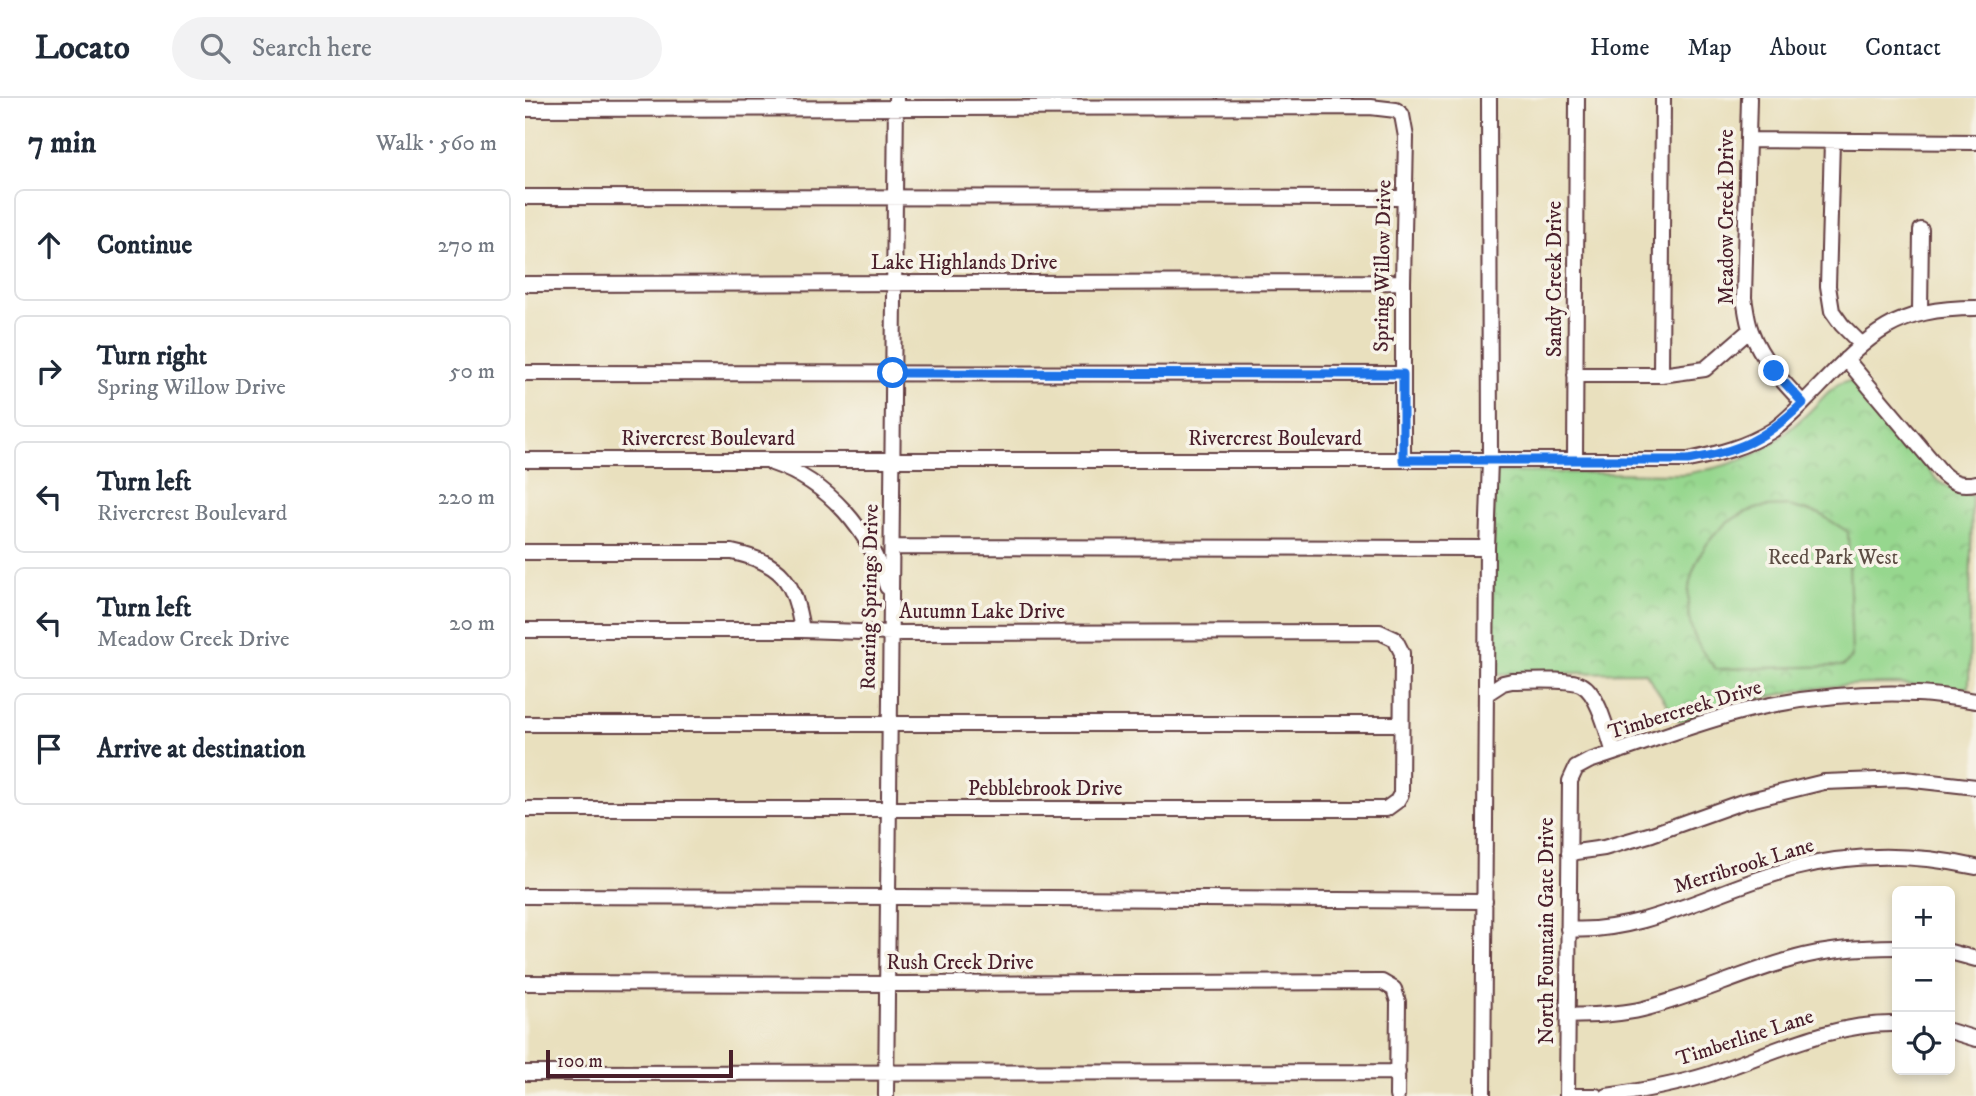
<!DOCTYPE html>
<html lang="en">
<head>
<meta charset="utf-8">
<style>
  :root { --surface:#fff; --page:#f2f2f3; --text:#1f2937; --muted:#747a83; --line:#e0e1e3 }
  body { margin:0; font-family:"IM FELL DW Pica",serif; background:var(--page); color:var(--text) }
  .controls { position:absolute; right:21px; bottom:21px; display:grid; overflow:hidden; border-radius:10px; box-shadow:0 4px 10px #0003 }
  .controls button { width:63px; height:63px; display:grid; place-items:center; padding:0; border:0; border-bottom:2px solid var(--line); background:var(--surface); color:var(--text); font:35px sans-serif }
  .scale { position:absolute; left:21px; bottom:18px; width:187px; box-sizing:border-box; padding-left:7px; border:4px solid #4a1f2b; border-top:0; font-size:19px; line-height:24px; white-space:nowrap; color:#4a1f2b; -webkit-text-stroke:5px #f7f3e8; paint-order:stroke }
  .stop { position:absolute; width:21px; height:21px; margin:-16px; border:5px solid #1a73e8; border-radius:50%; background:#fff }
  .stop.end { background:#1a73e8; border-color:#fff; box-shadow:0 2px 7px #0008 }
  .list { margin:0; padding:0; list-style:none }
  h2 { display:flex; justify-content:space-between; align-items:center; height:91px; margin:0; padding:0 28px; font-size:30px }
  h2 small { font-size:23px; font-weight:400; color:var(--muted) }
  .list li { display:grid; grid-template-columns:46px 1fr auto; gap:21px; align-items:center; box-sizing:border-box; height:112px; margin:0 14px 14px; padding:0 14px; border:2px solid var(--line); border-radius:10px }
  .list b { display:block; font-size:26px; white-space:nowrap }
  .list p { margin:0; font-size:23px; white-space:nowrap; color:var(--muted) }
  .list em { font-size:23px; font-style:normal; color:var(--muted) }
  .icon { flex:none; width:38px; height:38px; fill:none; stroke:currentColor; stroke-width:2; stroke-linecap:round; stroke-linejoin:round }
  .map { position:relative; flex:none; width:1451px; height:998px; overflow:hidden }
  header { display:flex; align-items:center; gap:42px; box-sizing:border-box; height:98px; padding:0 35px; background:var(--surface); border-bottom:2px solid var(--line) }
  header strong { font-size:33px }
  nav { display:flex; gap:38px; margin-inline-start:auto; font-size:24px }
  .search { width:490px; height:63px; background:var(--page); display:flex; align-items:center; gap:18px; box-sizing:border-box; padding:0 24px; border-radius:38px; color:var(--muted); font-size:26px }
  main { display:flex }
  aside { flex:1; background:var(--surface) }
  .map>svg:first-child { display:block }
  .park { fill:url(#park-crowns); stroke:#707b5c; stroke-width:2 }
  .garden { fill:#96d78e; stroke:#707b5c; stroke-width:2 }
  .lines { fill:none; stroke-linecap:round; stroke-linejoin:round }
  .minor-casing { stroke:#623c41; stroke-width:18 }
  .minor { stroke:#fff; stroke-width:14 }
  .route { stroke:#1a73e8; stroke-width:9 }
  .labels { text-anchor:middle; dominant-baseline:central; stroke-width:7; stroke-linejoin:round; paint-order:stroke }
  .street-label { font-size:21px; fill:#4a1f2b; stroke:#f7f3e8 }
  .park-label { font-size:21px; fill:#5d4d44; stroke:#f7f3e8 }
</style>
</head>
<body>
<header>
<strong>Locato</strong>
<div class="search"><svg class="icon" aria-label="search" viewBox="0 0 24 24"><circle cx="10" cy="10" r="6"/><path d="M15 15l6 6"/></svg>Search here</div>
<nav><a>Home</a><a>Map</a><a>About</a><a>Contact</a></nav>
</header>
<main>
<aside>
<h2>7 min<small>Walk · 560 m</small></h2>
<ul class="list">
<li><svg class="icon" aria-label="ahead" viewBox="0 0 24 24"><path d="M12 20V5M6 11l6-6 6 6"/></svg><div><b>Continue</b></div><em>270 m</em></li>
<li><svg class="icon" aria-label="right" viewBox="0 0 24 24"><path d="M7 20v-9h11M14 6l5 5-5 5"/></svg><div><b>Turn right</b><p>Spring Willow Drive</p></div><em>50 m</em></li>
<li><svg class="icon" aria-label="left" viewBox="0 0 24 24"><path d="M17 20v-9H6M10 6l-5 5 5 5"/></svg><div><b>Turn left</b><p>Rivercrest Boulevard</p></div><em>220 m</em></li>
<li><svg class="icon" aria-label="left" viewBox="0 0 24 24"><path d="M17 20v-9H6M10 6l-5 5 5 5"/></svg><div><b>Turn left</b><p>Meadow Creek Drive</p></div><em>20 m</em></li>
<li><svg class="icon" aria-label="arrive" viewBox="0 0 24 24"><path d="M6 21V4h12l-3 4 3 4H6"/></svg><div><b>Arrive at destination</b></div></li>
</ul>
</aside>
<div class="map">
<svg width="1451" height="998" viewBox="0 0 1451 998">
  <defs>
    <pattern id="park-crowns" width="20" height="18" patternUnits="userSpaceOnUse" patternTransform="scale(1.75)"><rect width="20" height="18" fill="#96d78e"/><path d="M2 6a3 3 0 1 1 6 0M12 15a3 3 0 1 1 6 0" fill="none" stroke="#83b87b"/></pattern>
  </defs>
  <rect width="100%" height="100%" fill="#f7f3e8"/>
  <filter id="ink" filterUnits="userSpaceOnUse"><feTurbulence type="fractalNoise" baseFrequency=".0143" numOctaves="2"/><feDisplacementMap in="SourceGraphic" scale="14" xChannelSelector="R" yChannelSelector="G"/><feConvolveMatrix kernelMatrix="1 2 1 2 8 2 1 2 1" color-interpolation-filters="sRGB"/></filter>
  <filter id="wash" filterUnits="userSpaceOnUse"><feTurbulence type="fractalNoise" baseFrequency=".00686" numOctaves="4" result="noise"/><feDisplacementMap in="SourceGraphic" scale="28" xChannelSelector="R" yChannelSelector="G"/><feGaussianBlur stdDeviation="1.57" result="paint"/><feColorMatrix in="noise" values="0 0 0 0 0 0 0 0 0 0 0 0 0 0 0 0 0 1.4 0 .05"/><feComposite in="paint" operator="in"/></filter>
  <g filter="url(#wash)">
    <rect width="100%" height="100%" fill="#e9e0be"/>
    <path class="park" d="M1321,283L1332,284L1411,381L1429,393L1447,397L1444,590L1369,586L1322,587L1276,592L1214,605L1154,624L1120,574L967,576L969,374L1159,376C1188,371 1222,364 1246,346C1259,337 1272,325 1284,314C1296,303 1305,288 1321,283Z"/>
    <path class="garden" d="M1263,408L1295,416L1323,434L1327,559L1318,568L1191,571C1185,563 1176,554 1172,544C1147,494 1176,427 1230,411C1240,408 1253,409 1263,408Z"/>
  </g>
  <g filter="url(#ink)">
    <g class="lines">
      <defs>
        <path id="minor" d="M1224,0L1219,200C1221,211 1222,223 1226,233C1236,261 1258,284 1278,305
          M0,11L845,9L871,12L877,17L881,39L878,184V362
          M1223,42L1451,44
          M1307,43L1303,188L1307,213L1317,227L1336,246
          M0,99L880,100
          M0,186L878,184
          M1395,215L1396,132
          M1321,261L1418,376C1428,385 1437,388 1451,385
          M0,275L878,276
          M1050,277H1136L1138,0
          M1136,277L1180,271L1225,232
          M0,362H1163C1193,356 1221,349 1248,332C1264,321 1277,306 1291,292C1345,236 1369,210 1451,210
          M1050,362L1052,0
          M247,365C304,384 345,433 362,489
          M367,449L962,450
          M0,454H207C258,465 269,483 277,532
          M0,532H277L366,535L855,534L870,541L877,555L876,696L872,703L861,711H0
          M961,596L978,585L987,583C1003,583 1045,580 1057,587C1074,596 1083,638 1089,655
          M0,626H876
          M1044,755L1079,750L1127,736L1217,704L1299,684L1380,681L1451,689
          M0,798L376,799L960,803
          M1043,831C1118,837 1198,788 1270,770C1329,755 1392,756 1451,769
          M1425,854L1451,861
          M0,885L375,886L857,884L869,891L873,904L872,998
          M1043,918C1067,917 1093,917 1118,911C1170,898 1219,874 1271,860C1304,851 1338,849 1372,849
          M1425,933L1451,941
          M0,975L873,974
          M361,998L371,0
          M958,998L962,450L965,362L964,0
          M1042,998L1045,683L1051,670L1064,663C1119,646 1171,624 1227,611C1280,599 1338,594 1392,596C1412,597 1432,600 1451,603
          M1042,998H1071
          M1082,998C1115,993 1150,987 1182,977C1243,957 1306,924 1372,926"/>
      </defs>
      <use href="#minor" class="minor-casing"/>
      <use href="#minor" class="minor"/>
    </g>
  </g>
  <g class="lines" filter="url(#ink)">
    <path class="route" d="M368,275L878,276V362H1163C1215,353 1239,342 1278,305L1249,273"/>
  </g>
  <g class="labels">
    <g class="street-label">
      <text transform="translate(1202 119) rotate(-90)">Meadow Creek Drive</text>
      <text x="439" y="165">Lake Highlands Drive</text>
      <text transform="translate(858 168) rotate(-89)">Spring Willow Drive</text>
      <text transform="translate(1030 181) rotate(-90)">Sandy Creek Drive</text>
      <text x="183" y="341">Rivercrest Boulevard</text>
      <text x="750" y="341">Rivercrest Boulevard</text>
      <text transform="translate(345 499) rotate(-89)">Roaring Springs Drive</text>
      <text x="457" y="514">Autumn Lake Drive</text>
      <text transform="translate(1160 612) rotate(-17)">Timbercreek Drive</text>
      <text x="520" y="691">Pebblebrook Drive</text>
      <text transform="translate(1219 768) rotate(-17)">Merribrook Lane</text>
      <text transform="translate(1022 833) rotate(-90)">North Fountain Gate Drive</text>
      <text x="435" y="865">Rush Creek Drive</text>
      <text transform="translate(1220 940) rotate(-18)">Timberline Lane</text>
    </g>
    <g class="park-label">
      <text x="1308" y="460">Reed Park West</text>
    </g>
  </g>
</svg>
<div class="controls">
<button>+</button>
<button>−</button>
<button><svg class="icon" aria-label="locate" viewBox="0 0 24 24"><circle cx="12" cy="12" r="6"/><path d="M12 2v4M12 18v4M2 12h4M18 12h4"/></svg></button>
</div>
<div class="scale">100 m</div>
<div class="stop" style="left:368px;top:275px"></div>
<div class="stop end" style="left:1249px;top:273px"></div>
</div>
</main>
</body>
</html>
